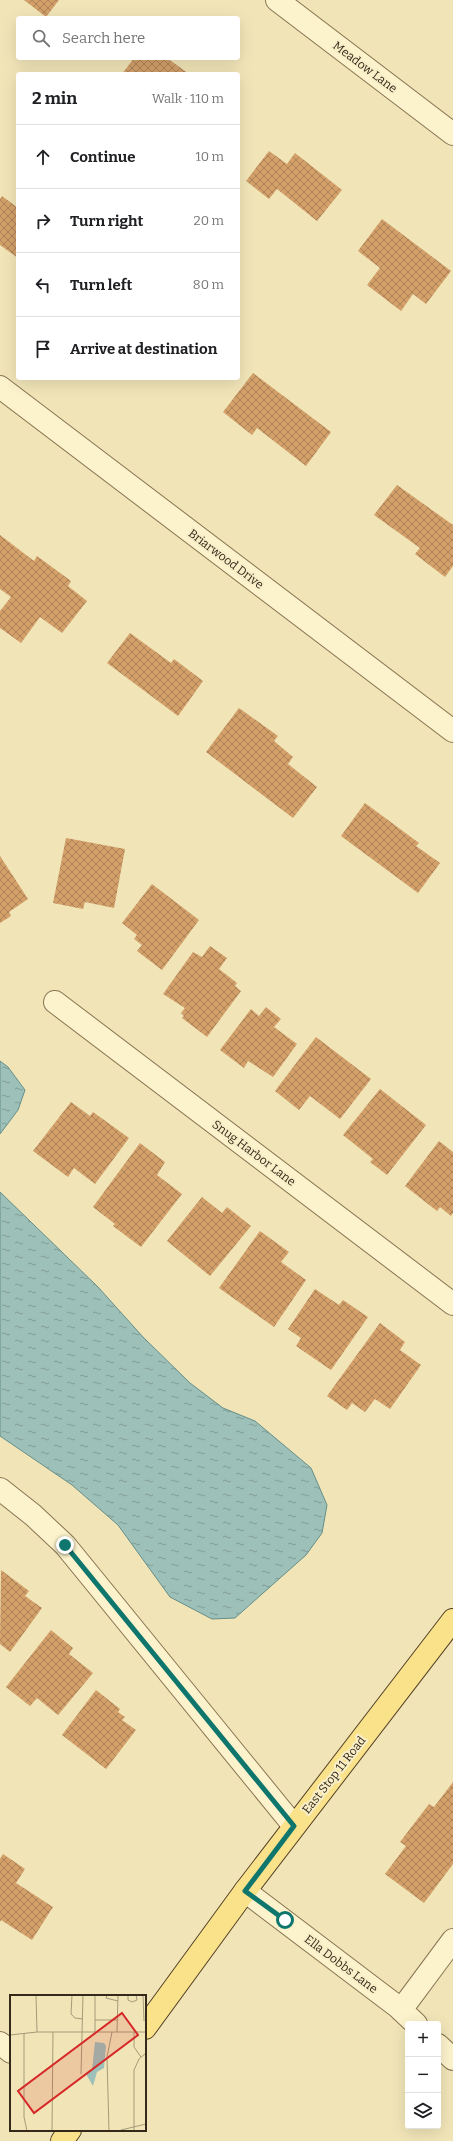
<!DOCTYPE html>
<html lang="en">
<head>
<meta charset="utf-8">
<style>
  :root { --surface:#fff; --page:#f6f6f6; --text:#202124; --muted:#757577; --line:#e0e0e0 }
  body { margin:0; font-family:Bitter,serif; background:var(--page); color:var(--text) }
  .controls { position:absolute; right:12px; bottom:12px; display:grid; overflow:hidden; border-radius:4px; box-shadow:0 4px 16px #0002 }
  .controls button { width:36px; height:36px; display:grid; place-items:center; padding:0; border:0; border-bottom:1px solid var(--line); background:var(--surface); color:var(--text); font:20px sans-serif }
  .stop { position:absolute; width:12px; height:12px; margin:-9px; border:3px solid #0f766e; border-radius:50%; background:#fff }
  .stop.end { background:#0f766e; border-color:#fff; box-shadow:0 1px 4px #0008 }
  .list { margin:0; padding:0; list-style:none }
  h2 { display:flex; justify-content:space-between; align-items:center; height:52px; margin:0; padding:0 16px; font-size:17px }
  h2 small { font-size:13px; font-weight:400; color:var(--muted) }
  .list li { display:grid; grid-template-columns:26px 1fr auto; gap:12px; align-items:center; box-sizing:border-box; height:64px; padding:0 16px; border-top:1px solid var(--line) }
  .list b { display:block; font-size:15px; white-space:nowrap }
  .list em { font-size:13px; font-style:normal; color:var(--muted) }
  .icon { flex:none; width:22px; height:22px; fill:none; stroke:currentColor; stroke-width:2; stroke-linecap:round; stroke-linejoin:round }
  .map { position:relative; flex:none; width:453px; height:2141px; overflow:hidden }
  .search { position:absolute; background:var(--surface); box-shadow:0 4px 16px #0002; left:16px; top:16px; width:224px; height:44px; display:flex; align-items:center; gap:10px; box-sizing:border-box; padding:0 14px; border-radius:4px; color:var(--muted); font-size:15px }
  .panel { position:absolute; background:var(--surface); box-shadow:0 4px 16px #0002; left:16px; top:72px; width:224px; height:308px; border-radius:4px }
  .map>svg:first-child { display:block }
  .water { fill:url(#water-ripples); stroke:#658e88 }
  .building { fill:url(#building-cross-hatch) }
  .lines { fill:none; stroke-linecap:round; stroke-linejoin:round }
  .minor-casing { stroke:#887452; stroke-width:24 }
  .major-casing { stroke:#544127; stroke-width:24 }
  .minor { stroke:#fcf2cb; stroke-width:22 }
  .major { stroke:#fae28a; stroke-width:22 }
  .route { stroke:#0f766e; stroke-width:5 }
  .labels { text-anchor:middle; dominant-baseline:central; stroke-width:4; stroke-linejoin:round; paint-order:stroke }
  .street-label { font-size:12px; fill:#352919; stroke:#f8efc8 }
  .inset-road { fill:none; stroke:#a69a78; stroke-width:1 }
  .view { fill:#d62828; fill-opacity:0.15; stroke:#d62828; stroke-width:2 }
  .inset-edge { fill:none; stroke:#352919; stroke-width:2 }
</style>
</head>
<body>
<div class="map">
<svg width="453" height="2141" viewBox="0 0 453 2141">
  <defs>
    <pattern id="water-ripples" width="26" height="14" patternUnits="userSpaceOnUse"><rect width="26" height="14" fill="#9dc0b9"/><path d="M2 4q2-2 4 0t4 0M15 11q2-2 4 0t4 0" fill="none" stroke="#819c96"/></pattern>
    <pattern id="building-cross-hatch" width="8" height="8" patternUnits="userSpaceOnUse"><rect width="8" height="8" fill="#d3a06a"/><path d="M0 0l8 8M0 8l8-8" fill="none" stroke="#ac8256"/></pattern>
  </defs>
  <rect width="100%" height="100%" fill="#f1e5b8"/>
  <path class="water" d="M0,1061L8,1067L25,1090L18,1110L0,1134Z
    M0,1192L98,1287L143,1337L190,1383L223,1408L255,1421L311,1468L327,1505L322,1533L306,1555L235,1618L212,1619L170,1597L118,1525L72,1485L0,1436Z"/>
  <path class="building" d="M24,0H59L46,17Z
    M134,58H167L189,74H122Z
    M269,151L287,164L295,153L342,190L317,221L277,189L269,199L246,181Z
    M2,196L18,208V258L0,245V199Z
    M382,219L451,271L426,304L413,294L401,311L367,285L380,268L358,251Z
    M253,373L331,432L306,466L257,428L252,435L223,412Z
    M397,485L453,525V566L445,577L415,554L420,548L374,515Z
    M0,535L34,561L37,556L71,581L68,586L87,601L62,633L40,617L21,643L0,628V611L11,597L0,589Z
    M130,633L171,663L174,659L203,681L178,716L107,663Z
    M239,708L278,736L274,741L293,757L288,764L317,787L293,818L206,752Z
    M365,803L419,843L416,846L440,863L418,893L341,836Z
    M66,838L125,849L114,908L85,902L83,909L53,903Z
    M0,856L28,899L9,912L11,916L0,923Z
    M152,884L199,920L162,970L137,951L142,945L134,939L137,935L122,923Z
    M210,946L227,958L219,969L237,983L235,986L241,991L207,1037L182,1018L184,1016L181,1013L185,1008L163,994L193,952L202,957Z
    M266,1007L281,1019L274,1027L297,1044L273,1077L248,1061L244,1068L220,1050L251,1009L259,1016Z
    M316,1037L371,1079L340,1119L310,1096L299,1110L275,1091Z
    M380,1089L426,1125L387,1175L370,1162L373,1159L343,1135Z
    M71,1102L90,1116L93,1112L129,1138L95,1184L74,1168L68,1177L33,1151Z
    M439,1141L453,1152V1213L451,1216L440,1207L437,1211L405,1186Z
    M140,1143L165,1162L157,1175L182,1194L141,1247L113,1226L115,1224L93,1207Z
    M202,1197L222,1213L227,1207L251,1226L210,1276L167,1241Z
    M260,1231L289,1252L281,1262L306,1280L274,1327L219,1288Z
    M315,1289L339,1305L343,1300L368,1317L331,1370L296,1346L301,1338L288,1329Z
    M380,1323L405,1342L400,1350L421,1365L390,1409L375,1399L365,1412L352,1403L347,1410L327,1396Z
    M1,1570L29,1591L25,1596L42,1608L10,1652L0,1644Z
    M51,1630L73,1648L69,1654L93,1673L58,1715L37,1698L30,1706L6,1687Z
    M96,1690L120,1709L118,1712L125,1717L122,1720L136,1730L106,1769L62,1735Z
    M453,1782V1864L424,1903L385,1874L406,1846L400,1842L429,1804L434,1807Z
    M3,1854L25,1869L16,1883L53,1907L32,1940L1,1920L0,1922V1859Z"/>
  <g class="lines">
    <defs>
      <path id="minor" d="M277,0L453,134
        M0,387L453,731
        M55,1002L453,1304
        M0,1489L33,1515L65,1545L294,1826
        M245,1891L398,2007L416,2024
        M401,2010L453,1940
        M0,2043L11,2052
        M438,2045L453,2059"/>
      <path id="major" d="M145,2028L245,1891L453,1620
        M62,2141L70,2130"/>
    </defs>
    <use href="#minor" class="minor-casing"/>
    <use href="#major" class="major-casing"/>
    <use href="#minor" class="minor"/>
    <use href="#major" class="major"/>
  </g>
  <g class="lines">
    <path class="route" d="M65,1545L294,1826L245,1891L285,1920"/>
  </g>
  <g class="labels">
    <g class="street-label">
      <text transform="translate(365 67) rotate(37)">Meadow Lane</text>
      <text transform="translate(226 559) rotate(37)">Briarwood Drive</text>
      <text transform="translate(254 1153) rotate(37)">Snug Harbor Lane</text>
      <text transform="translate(334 1775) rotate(-52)">East Stop 11 Road</text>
      <text transform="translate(341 1964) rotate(37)">Ella Dobbs Lane</text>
    </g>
  </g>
  <g transform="translate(10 1995)">
    <rect width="136" height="136" fill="#f1e5b8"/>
    <path d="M85,47L94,48L96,51L94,73L87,77L83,91L76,79L82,75Z" fill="#9dc0b9"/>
    <path class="inset-road" d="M26,0L27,37M62,0L61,19L65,23L73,24M108,0H97L96,3L108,6M118,0V5L122,7L127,5L126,0M133,0L134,26M85,25H107M85,37V0M107,37L108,0M124,37V52L131,62M14,38V122L17,136M0,40L27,37H136M71,79L73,0M111,135L136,129M42,136L43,37M99,136L97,62L102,37M124,136V75L129,64L136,58"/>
    <path class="view" d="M112,18L128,40L24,118L8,96Z"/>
    <rect width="136" height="136" class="inset-edge"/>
  </g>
</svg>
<div class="controls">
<button>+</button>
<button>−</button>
<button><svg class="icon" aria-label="layers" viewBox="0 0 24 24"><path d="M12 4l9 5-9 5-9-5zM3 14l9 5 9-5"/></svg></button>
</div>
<div class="stop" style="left:285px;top:1920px"></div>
<div class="stop end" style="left:65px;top:1545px"></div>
<div class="search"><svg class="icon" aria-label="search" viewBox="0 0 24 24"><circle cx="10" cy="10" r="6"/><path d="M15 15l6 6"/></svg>Search here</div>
<section class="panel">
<h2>2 min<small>Walk · 110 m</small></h2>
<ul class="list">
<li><svg class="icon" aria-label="ahead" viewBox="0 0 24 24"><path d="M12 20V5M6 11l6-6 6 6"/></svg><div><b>Continue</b></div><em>10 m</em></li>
<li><svg class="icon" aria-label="right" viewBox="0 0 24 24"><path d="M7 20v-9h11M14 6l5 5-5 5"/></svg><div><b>Turn right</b></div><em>20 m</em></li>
<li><svg class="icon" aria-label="left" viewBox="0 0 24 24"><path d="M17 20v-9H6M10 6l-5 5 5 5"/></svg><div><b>Turn left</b></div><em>80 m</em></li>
<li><svg class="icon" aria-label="arrive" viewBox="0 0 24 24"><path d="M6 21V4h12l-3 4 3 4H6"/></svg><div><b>Arrive at destination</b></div></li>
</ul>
</section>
</div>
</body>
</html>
